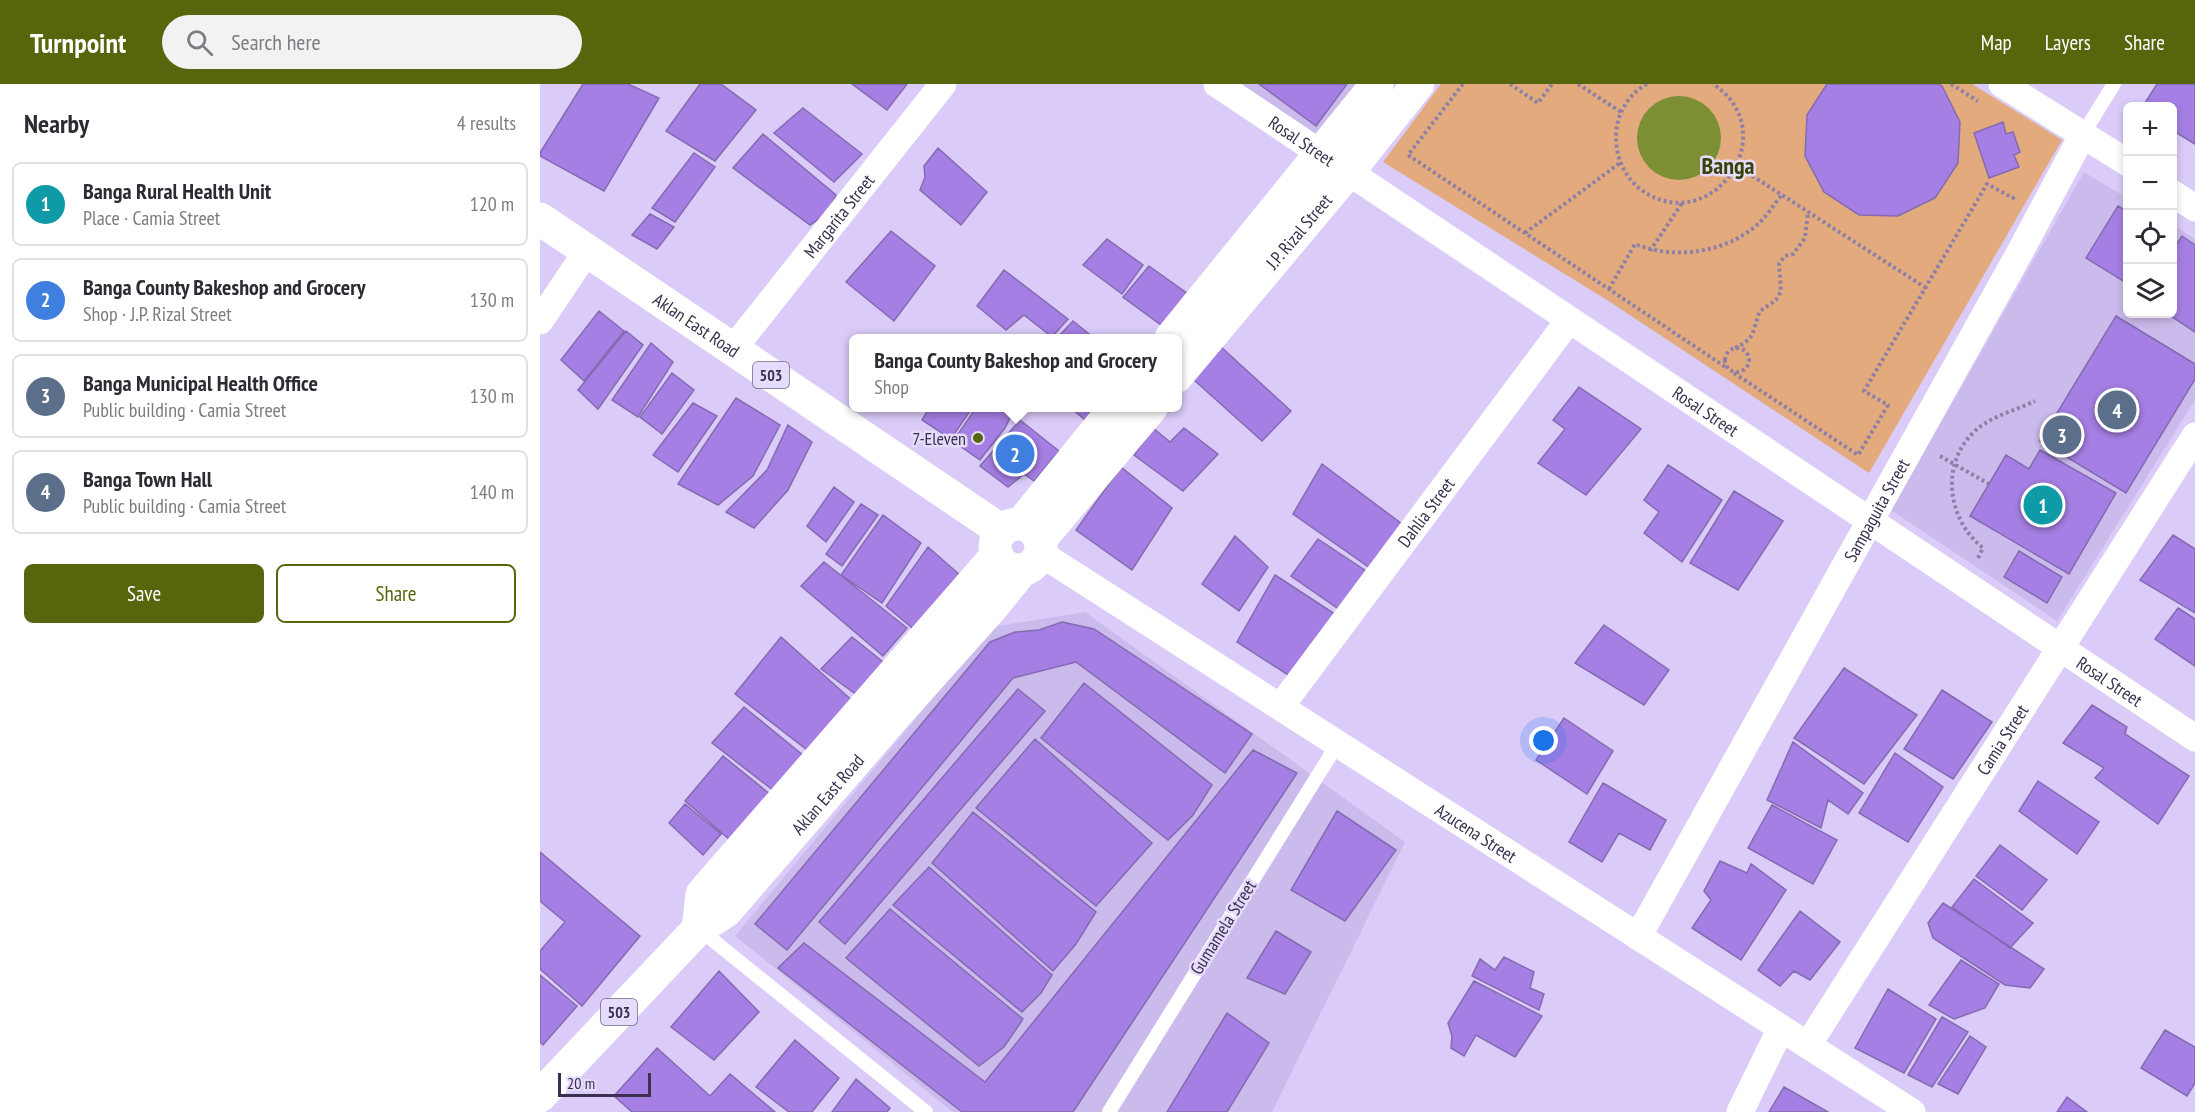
<!DOCTYPE html>
<html lang="en">
<head>
<meta charset="utf-8">
<style>
  :root { --surface:#fff; --page:#f2f2f3; --text:#2b2b33; --muted:#7c7c81; --line:#e1e1e2; --accent:#56660d }
  body { margin:0; font-family:"PT Sans Narrow",sans-serif; background:var(--page); color:var(--text) }
  .controls { position:absolute; right:18px; top:18px; display:grid; overflow:hidden; border-radius:9px; box-shadow:0 3px 9px #0003 }
  .controls button { width:54px; height:54px; display:grid; place-items:center; padding:0; border:0; border-bottom:2px solid var(--line); background:var(--surface); color:var(--text); font:30px sans-serif }
  .scale { position:absolute; left:18px; bottom:15px; width:93px; box-sizing:border-box; padding-left:6px; border:3px solid #3b304f; border-top:0; font-size:16px; line-height:21px; white-space:nowrap; color:#3b304f; -webkit-text-stroke:4px #e5dbfb; paint-order:stroke }
  .you { position:absolute; left:1004px; top:657px; width:21px; height:21px; margin:-15px; border:4px solid #fff; border-radius:50%; background:#1a73e8; box-shadow:0 0 0 9px #1a73e833 }
  .badge { display:grid; place-items:center; width:39px; height:39px; border-radius:50%; background:var(--accent); color:#fff; font-size:20px; font-weight:700 }
  .pin { position:absolute; translate:-50% -50%; border:3px solid #fff; box-shadow:0 2px 6px #0006 }
  .popup { position:absolute; left:309px; top:250px; width:333px; height:78px; box-sizing:border-box; display:grid; place-content:center; border-radius:9px; background:var(--surface); filter:drop-shadow(0 2px 4px #0005); font-size:20px; white-space:nowrap; color:var(--muted) }
  .popup b { font-size:22px; color:var(--text) }
  .popup::after { content:''; position:absolute; left:50%; top:100%; margin-left:-12px; border:12px solid transparent; border-top-color:var(--surface) }
  .list { margin:0; padding:0; list-style:none }
  h2 { display:flex; justify-content:space-between; align-items:center; height:78px; margin:0; padding:0 24px; font-size:26px }
  h2 small { font-size:20px; font-weight:400; color:var(--muted) }
  .list li { display:grid; grid-template-columns:39px 1fr auto; gap:18px; align-items:center; box-sizing:border-box; height:84px; margin:0 12px 12px; padding:0 12px; border:2px solid var(--line); border-radius:9px }
  .list b { display:block; font-size:22px; white-space:nowrap }
  .list p { margin:0; font-size:20px; white-space:nowrap; color:var(--muted) }
  .list em { font-size:20px; font-style:normal; color:var(--muted) }
  .actions { display:flex; gap:12px; padding:18px 24px }
  .actions a { flex:1; padding:14px 0; border:2px solid var(--accent); border-radius:9px; text-align:center; font-size:21px; color:var(--accent) }
  .actions .main { background:var(--accent); color:#fff }
  .icon { flex:none; width:33px; height:33px; fill:none; stroke:currentColor; stroke-width:2; stroke-linecap:round; stroke-linejoin:round }
  .map { position:relative; flex:none; width:1655px; height:1028px; overflow:hidden }
  header { display:flex; align-items:center; gap:36px; box-sizing:border-box; height:84px; padding:0 30px; background:var(--accent); color:#fff }
  header strong { font-size:28px }
  nav { display:flex; gap:33px; margin-inline-start:auto; font-size:21px }
  .search { width:420px; height:54px; background:var(--page); display:flex; align-items:center; gap:15px; box-sizing:border-box; padding:0 21px; border-radius:33px; color:var(--muted); font-size:22px }
  main { display:flex }
  aside { flex:1; background:var(--surface) }
  .map>svg:first-child { display:block }
  .built { fill:#cbbbec }
  .green { fill:#e3aa7d }
  .water { fill:#7d8f35 }
  .building { fill:#a57fe3; stroke:#846bb1; stroke-width:1.5 }
  .lines { fill:none; stroke-linecap:round; stroke-linejoin:round }
  .path { stroke:#8d80a6; stroke-width:4; stroke-dasharray:3 3; stroke-linecap:butt }
  .service { stroke:#fff; stroke-width:14 }
  .minor { stroke:#fff; stroke-width:27 }
  .secondary { stroke:#fff; stroke-width:33 }
  .primary { stroke:#fff; stroke-width:33 }
  .poi-dot { fill:#56660d; stroke:#e5dbfb; stroke-width:2 }
  .labels { text-anchor:middle; dominant-baseline:central; stroke-width:5; stroke-linejoin:round; paint-order:stroke }
  .shield { fill:#e5dbfb; stroke:#6e6383; stroke-width:1.5 }
  .shield-label { font-size:16px; font-weight:bold; fill:#3b304f }
  .street-label { font-size:18px; fill:#3b304f; stroke:#e5dbfb }
  .poi-label { font-size:18px; fill:#3b304f; stroke:#e5dbfb; text-anchor:end }
  .district-label { font-size:24px; font-weight:bold; fill:#384307; stroke:#e5dbfb }
</style>
</head>
<body>
<header>
<strong>Turnpoint</strong>
<div class="search"><svg class="icon" aria-label="search" viewBox="0 0 24 24"><circle cx="10" cy="10" r="6"/><path d="M15 15l6 6"/></svg>Search here</div>
<nav><a>Map</a><a>Layers</a><a>Share</a></nav>
</header>
<main>
<aside>
<h2>Nearby<small>4 results</small></h2>
<ul class="list">
<li><span class="badge" style="background:#0f9aa8">1</span><div><b>Banga Rural Health Unit</b><p>Place · Camia Street</p></div><em>120 m</em></li>
<li><span class="badge" style="background:#3f7fe0">2</span><div><b>Banga County Bakeshop and Grocery</b><p>Shop · J.P. Rizal Street</p></div><em>130 m</em></li>
<li><span class="badge" style="background:#5c6f8a">3</span><div><b>Banga Municipal Health Office</b><p>Public building · Camia Street</p></div><em>130 m</em></li>
<li><span class="badge" style="background:#5c6f8a">4</span><div><b>Banga Town Hall</b><p>Public building · Camia Street</p></div><em>140 m</em></li>
</ul>
<div class="actions"><a class="main">Save</a><a>Share</a></div>
</aside>
<div class="map">
<svg width="1655" height="1028" viewBox="0 0 1655 1028">
  <rect width="100%" height="100%" fill="#dacbf9"/>
  <path class="built" d="M702,0H821L780,53Z
    M1544,88L1587,114L1588,230H1632L1633,141L1655,155V316L1517,537L1351,426Z
    M545,528L865,758L732,1028H413L195,852L452,543Z"/>
  <path class="green" d="M901,0H1432L1522,56L1329,389L1067,216L843,78Z"/>
  <path class="water" d="M1097 54a42 42 0 1 1 84 0a42 42 0 1 1-84 0Z"/>
  <path class="building" d="M43,0H88L119,14L64,107L0,72V69Z
    M160,0H181L216,26L175,77L126,47Z
    M312,0H367L347,26Z
    M719,0H807L776,42Z
    M1287,0H1398L1402,2L1420,38L1418,79L1395,114L1358,132L1319,131L1284,108L1265,72L1267,31Z
    M1617,0H1655V60L1632,46V22H1603Z
    M263,24L322,70L294,98L234,49Z
    M1463,38L1466,50L1473,48L1480,68L1474,71L1479,83L1449,94L1434,49Z
    M223,50L296,111L289,128L270,141L193,84Z
    M398,64L447,108L421,141L380,106L385,93L384,82Z
    M154,69L175,83L135,138L112,124Z
    M1578,122L1588,128V200L1546,174Z
    M110,130L134,143L117,165L92,151Z
    M351,147L395,182L354,237L306,198Z
    M1642,152L1655,161V248L1628,230H1632V167Z
    M567,155L603,181L582,210L543,181Z
    M609,182L648,210L621,241L583,213Z
    M464,186L528,235L512,253L484,231L466,246L437,222Z
    M59,227L84,247L44,297L21,276Z
    M1576,232L1655,280V295L1586,409L1500,357Z
    M533,237L554,254H517Z
    M86,247L103,261L58,325L38,306Z
    M111,259L133,278L98,333L72,316Z
    M680,262L751,327L722,357L654,296Z
    M132,289L154,306L122,350L100,333Z
    M1039,303L1101,345L1046,411L998,379L1025,345L1013,336Z
    M196,314L240,341L213,392L178,421L138,400Z
    M153,319L177,332L138,388L113,371Z
    M389,324H432L411,355L382,336Z
    M436,324H475L465,344L440,376L413,357Z
    M531,324H557L545,336Z
    M480,336L519,367L494,397L484,390L468,403L440,382Z
    M248,341L272,358L248,406L214,444L186,428L227,386Z
    M613,344L630,358L644,344L678,370L643,407L594,371Z
    M1500,366L1576,409L1529,490L1430,432L1466,371L1489,385Z
    M782,380L862,440L830,484L753,430Z
    M1128,381L1182,416L1142,478L1104,449L1119,428L1104,416Z
    M581,383L632,424L592,486L536,446Z
    M294,403L314,418L286,458L267,442Z
    M1194,407L1243,437L1198,506L1150,479Z
    M321,420L338,431L302,482L286,470Z
    M343,431L381,459L342,519L301,491Z
    M1633,451L1655,465V529L1600,496Z
    M695,452L728,483L699,527L662,500Z
    M778,455L826,487L800,526L751,492Z
    M388,463L420,491L377,548L346,522Z
    M1479,467L1522,493L1507,519L1464,493Z
    M284,478L367,544L343,572L261,502Z
    M735,491L798,532L756,596L697,558Z
    M1638,524L1655,535V582L1615,555Z
    M522,538L554,545L712,650L685,689L536,578L473,594L247,866L215,840L450,558L475,548L499,546Z
    M1064,541L1129,586L1104,621L1035,579Z
    M241,553L315,619L271,669L195,610Z
    M312,553L347,581L317,611L281,585Z
    M1304,584L1377,631L1324,700L1254,654Z
    M544,599L672,701L653,731L628,756L501,654Z
    M478,605L505,627L305,860L279,838Z
    M1402,606L1452,638L1413,695L1364,665Z
    M1552,621L1587,643L1585,650L1649,692L1618,740L1555,694L1564,684L1523,659Z
    M204,623L269,676L238,710L172,659Z
    M1024,634L1073,667L1047,710L996,676Z
    M495,655L612,759L556,822L436,724Z
    M1253,658L1323,709L1308,730L1288,716L1281,744L1227,716Z
    M713,666L757,689L533,1028H422L238,884L264,859L445,998Z
    M1355,669L1403,703L1368,758L1319,729Z
    M183,672L231,711L190,756L145,717Z
    M1498,697L1559,738L1537,770L1479,727Z
    M1063,699L1126,736L1110,766L1079,749L1062,778L1029,758Z
    M145,720L181,750L163,771L129,739Z
    M1232,721L1297,756L1273,800L1208,764Z
    M797,727L856,766L805,837L751,806Z
    M433,728L556,828L536,860L513,887L392,779Z
    M1460,761L1507,796L1482,826L1436,792Z
    M0,768L100,852L42,922L0,885V867L25,838L0,817Z
    M1180,777L1207,789L1211,780L1246,806L1201,876L1152,844L1171,816L1164,807Z
    M389,783L512,891L501,909L482,928L353,821Z
    M1434,795L1493,839L1470,864L1412,823Z
    M1403,819L1504,885L1490,904L1465,901L1393,854L1388,839Z
    M350,825L483,935L464,963L439,982L306,874Z
    M1260,827L1300,858L1270,896L1254,887L1240,902L1218,886Z
    M736,847L771,868L745,910L707,894Z
    M964,873L994,888L990,904L1004,910L999,926L932,892L940,875L955,886Z
    M1421,876L1459,900L1445,924L1414,935L1389,921Z
    M179,887L219,928L174,976L131,943Z
    M0,891L37,922L3,961L0,958Z
    M934,897L1002,932L975,973L936,951L924,972L911,964L912,952L908,939Z
    M1348,905L1396,935L1364,989L1315,964Z
    M687,929L729,959L687,1028H627Z
    M1402,933L1428,948L1392,1003L1368,991Z
    M1625,946L1655,963V999L1647,1012L1601,984Z
    M1430,952L1446,963L1418,1010L1398,1000Z
    M255,956L299,994L272,1028H249L216,1003Z
    M117,964L170,1012L190,990L235,1028H92L74,1012Z
    M316,995L350,1024L347,1028H292Z
    M1244,1003L1288,1028H1229Z
    M1527,1013L1547,1028H1517Z"/>
  <g class="lines">
    <path class="path" d="M923,0L868,71L1187,284
      M970,0L998,19L1012,0
      M1038,0L1081,28
      M1107,0C1088,10 1076,31 1076,53C1076,73 1084,92 1100,105C1170,157 1247,49 1173,0
      M1411,0L1438,17
      M1197,82L1386,204
      M985,149L1080,79
      M1110,167L1142,119
      M1069,205L1095,160C1134,176 1186,169 1218,140C1227,132 1234,120 1242,111
      M1185 276a12 12 0 1 1 24 0a12 12 0 1 1-24 0Z
      M1195,264C1217,254 1212,246 1220,227L1236,216L1241,207L1239,180L1245,172L1253,170L1265,154L1268,128
      M1194,289L1318,371L1348,321L1324,307L1447,100L1473,114L1475,111
      M1400,372L1449,400
      M1438,474L1443,464C1404,433 1399,370 1444,340C1459,330 1479,325 1495,317"/>
    <path class="service" d="M1543,50L1574,0
      M159,845L386,1028
      M569,1028L798,659"/>
    <g class="minor">
      <path id="s1" d="M677,0L1655,654"/>
      <path d="M1462,0L1588,79"/>
      <path d="M1632,109L1655,124"/>
      <path d="M0,237L47,167"/>
      <path id="s2" d="M193,265L403,0"/>
      <path id="s3" d="M500,469L1372,1028"/>
      <path id="s4" d="M741,622L1029,236"/>
      <path id="s5" d="M1098,853L1480,168L1543,50"/>
      <path id="s6" d="M1268,961L1655,352"/>
      <path d="M1200,1028L1241,944"/>
    </g>
    <g class="secondary">
      <path d="M631,254L837,0"/>
      <path id="s7" d="M637,292L808,88L878,0"/>
      <path d="M481,440L575,324"/>
      <path d="M500,456L611,324"/>
    </g>
    <g class="primary">
      <path id="s8" d="M0,135L462,447"/>
      <circle cx="478" cy="463" r="23"/>
      <path d="M158,845L162,810L457,471"/>
      <path id="s9" d="M0,1012L158,845L186,827L359,627L453,522L482,486"/>
    </g>
  </g>
  <circle class="poi-dot" cx="438" cy="354" r="6"/>
  <g class="labels">
    <g class="shield">
      <rect x="213" y="278" width="36" height="26" rx="4.5"/>
      <rect x="61" y="915" width="36" height="26" rx="4.5"/>
    </g>
    <g class="shield-label">
      <text x="231" y="291">503</text>
      <text x="79" y="928">503</text>
    </g>
    <g class="street-label">
      <text stroke="none"><textPath href="#s1" startOffset="102">Rosal Street</textPath></text>
      <text stroke="none"><textPath href="#s2" startOffset="170">Margarita Street</textPath></text>
      <text stroke="none"><textPath href="#s7" startOffset="189">J.P. Rizal Street</textPath></text>
      <text stroke="none"><textPath href="#s8" startOffset="189">Aklan East Road</textPath></text>
      <text stroke="none"><textPath href="#s1" startOffset="588">Rosal Street</textPath></text>
      <text stroke="none"><textPath href="#s5" startOffset="489">Sampaguita Street</textPath></text>
      <text stroke="none"><textPath href="#s4" startOffset="242">Dahlia Street</textPath></text>
      <text stroke="none"><textPath href="#s1" startOffset="1074">Rosal Street</textPath></text>
      <text stroke="none"><textPath href="#s6" startOffset="362">Camia Street</textPath></text>
      <text stroke="none"><textPath href="#s9" startOffset="418">Aklan East Road</textPath></text>
      <text stroke="none"><textPath href="#s3" startOffset="518">Azucena Street</textPath></text>
      <text transform="translate(683 843) rotate(-58)">Gumamela Street</text>
    </g>
    <g class="poi-label">
      <text x="426" y="354">7-Eleven</text>
    </g>
    <g class="district-label">
      <text x="1188" y="81">Banga</text>
    </g>
  </g>
</svg>
<div class="controls">
<button>+</button>
<button>−</button>
<button><svg class="icon" aria-label="locate" viewBox="0 0 24 24"><circle cx="12" cy="12" r="6"/><path d="M12 2v4M12 18v4M2 12h4M18 12h4"/></svg></button>
<button><svg class="icon" aria-label="layers" viewBox="0 0 24 24"><path d="M12 4l9 5-9 5-9-5zM3 14l9 5 9-5"/></svg></button>
</div>
<div class="scale">20 m</div>
<div class="you"></div>
<div class="pin badge" style="left:1503px;top:421px;background:#0f9aa8">1</div>
<div class="pin badge" style="left:475px;top:370px;background:#3f7fe0">2</div>
<div class="popup"><b>Banga County Bakeshop and Grocery</b>Shop</div>
<div class="pin badge" style="left:1522px;top:351px;background:#5c6f8a">3</div>
<div class="pin badge" style="left:1577px;top:326px;background:#5c6f8a">4</div>
</div>
</main>
</body>
</html>
